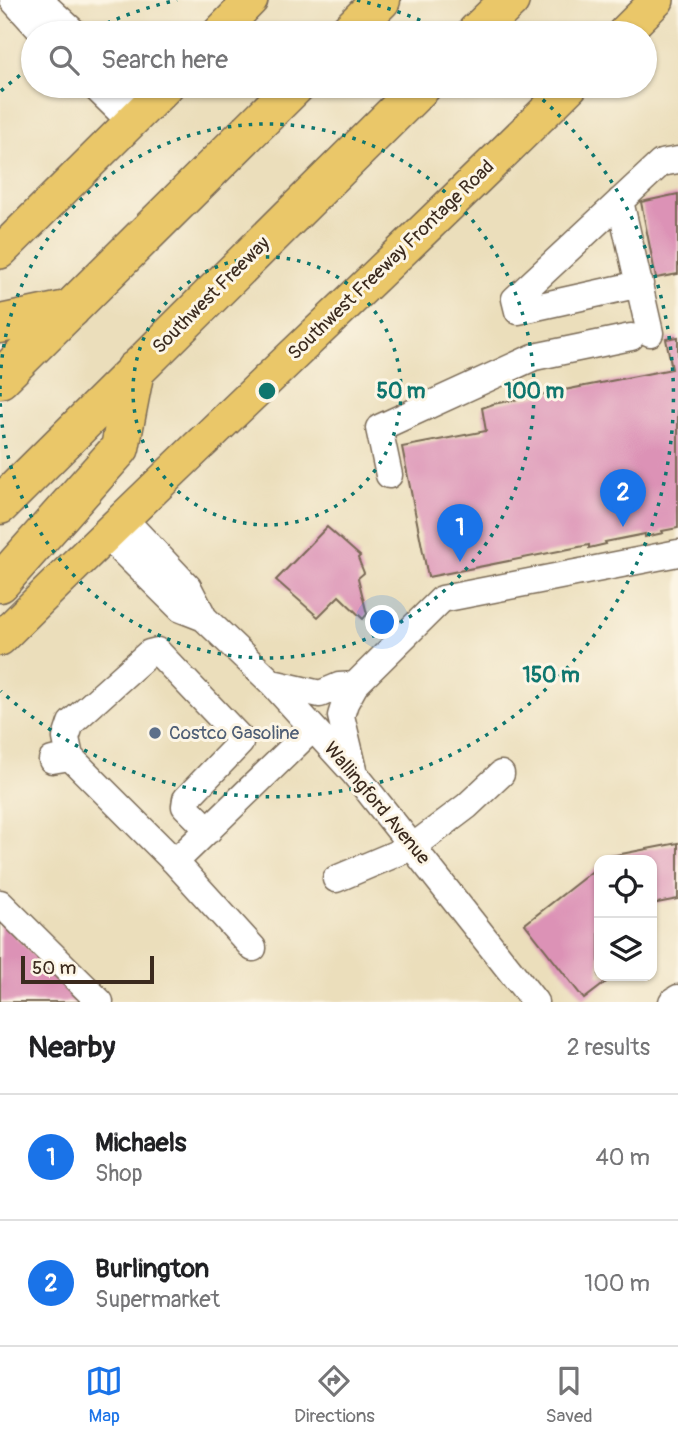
<!DOCTYPE html>
<html lang="en">
<head>
<meta charset="utf-8">
<style>
  :root { --surface:#fff; --page:#f2f2f2; --text:#202124; --muted:#757577; --line:#e0e0e0; --accent:#1a73e8 }
  body { margin:0; font-family:Pangolin,sans-serif; background:var(--page); color:var(--text) }
  .controls { position:absolute; right:21px; bottom:21px; display:grid; overflow:hidden; border-radius:14px; box-shadow:0 2px 5px #0004 }
  .controls button { width:63px; height:63px; display:grid; place-items:center; padding:0; border:0; border-bottom:2px solid var(--line); background:var(--surface); color:var(--text); font:35px sans-serif }
  .scale { position:absolute; left:21px; bottom:18px; width:133px; box-sizing:border-box; padding-left:7px; border:4px solid #3b2a1e; border-top:0; font-size:19px; line-height:24px; white-space:nowrap; color:#3b2a1e; -webkit-text-stroke:5px #fcf5e5; paint-order:stroke }
  .you { position:absolute; left:383px; top:623px; width:24px; height:24px; margin:-18px; border:5px solid #fff; border-radius:50%; background:#1a73e8; box-shadow:0 0 0 10px #1a73e833 }
  .badge { display:grid; place-items:center; width:46px; height:46px; border-radius:50%; background:var(--accent); color:#fff; font-size:23px; font-weight:700 }
  .pin { position:absolute; translate:-50% -58px; filter:drop-shadow(0 2px 4px #0008) }
  .pin::after { content:''; position:absolute; top:37px; width:24px; height:21px; background:inherit; clip-path:polygon(0 0,100% 0,50% 100%) }
  .list { margin:0; padding:0; list-style:none }
  h2 { display:flex; justify-content:space-between; align-items:center; height:91px; margin:0; padding:0 28px; font-size:30px }
  h2 small { font-size:23px; font-weight:400; color:var(--muted) }
  .list li { display:grid; grid-template-columns:46px 1fr auto; gap:21px; align-items:center; box-sizing:border-box; height:126px; padding:0 28px; border-top:2px solid var(--line) }
  .list b { display:block; font-size:26px; white-space:nowrap }
  .list p { margin:0; font-size:23px; white-space:nowrap; color:var(--muted) }
  .list em { font-size:23px; font-style:normal; color:var(--muted) }
  .icon { flex:none; width:38px; height:38px; fill:none; stroke:currentColor; stroke-width:2; stroke-linecap:round; stroke-linejoin:round }
  .map { position:relative; flex:none; width:678px; height:1002px; overflow:hidden }
  .search { position:absolute; background:var(--surface); box-shadow:0 2px 5px #0004; left:21px; right:21px; top:21px; height:77px; display:flex; align-items:center; gap:18px; box-sizing:border-box; padding:0 24px; border-radius:38px; color:var(--muted); font-size:26px }
  .sheet { height:343px; background:var(--surface) }
  nav { display:flex; justify-content:space-around; align-items:center; box-sizing:border-box; height:98px; border-top:2px solid var(--line); background:var(--surface); font-size:19px; color:var(--muted) }
  nav a { display:grid; justify-items:center; gap:4px }
  nav .on { color:var(--accent) }
  .map>svg:first-child { display:block }
  .building { fill:#dc92b6 }
  .lines { fill:none; stroke-linecap:round; stroke-linejoin:round }
  .minor-casing { stroke:#796955; stroke-width:29 }
  .major-casing { stroke:#796955; stroke-width:36 }
  .highway-casing { stroke:#796955; stroke-width:41 }
  .minor { stroke:#fff; stroke-width:26 }
  .major { stroke:#eac769; stroke-width:33 }
  .highway { stroke:#eac769; stroke-width:38 }
  .ring { fill:none; stroke:#0f766e; stroke-width:3.5; stroke-dasharray:3.5 7 }
  .service-dot { fill:#5c6f8a; stroke:#fcf5e5; stroke-width:2.5 }
  .labels { text-anchor:middle; dominant-baseline:central; stroke-width:6; stroke-linejoin:round; paint-order:stroke }
  .street-label { font-size:19px; fill:#3b2a1e; stroke:#fcf5e5 }
  .service-label { font-size:19px; fill:#4e5e75; stroke:#fcf5e5; text-anchor:start }
  .centre { fill:#0f766e; stroke:#fcf5e5; stroke-width:3.5 }
  .ring-label { font-size:21px; text-anchor:middle; font-weight:bold; fill:#0f766e; stroke:#fcf5e5; stroke-width:6; stroke-linejoin:round; paint-order:stroke }
</style>
</head>
<body>
<div class="map">
<svg width="678" height="1002" viewBox="0 0 678 1002">
  <rect width="100%" height="100%" fill="#fcf5e5"/>
  <filter id="ink" filterUnits="userSpaceOnUse"><feTurbulence type="fractalNoise" baseFrequency=".0143" numOctaves="2"/><feDisplacementMap in="SourceGraphic" scale="14" xChannelSelector="R" yChannelSelector="G"/><feConvolveMatrix kernelMatrix="1 2 1 2 8 2 1 2 1" color-interpolation-filters="sRGB"/></filter>
  <filter id="wash" filterUnits="userSpaceOnUse"><feTurbulence type="fractalNoise" baseFrequency=".00686" numOctaves="4" result="noise"/><feDisplacementMap in="SourceGraphic" scale="28" xChannelSelector="R" yChannelSelector="G"/><feGaussianBlur stdDeviation="1.57" result="paint"/><feColorMatrix in="noise" values="0 0 0 0 0 0 0 0 0 0 0 0 0 0 0 0 0 1.4 0 .05"/><feComposite in="paint" operator="in"/></filter>
  <g filter="url(#wash)">
    <rect width="100%" height="100%" fill="#ebdebb"/>
    <g id="blocks">
      <path class="building" d="M678,194V274L656,278L641,202Z
        M678,337V528L662,531L663,533L645,537V534L605,542L606,544L589,548V545L428,577L402,447L486,431L482,408L493,404L672,369L666,339Z
        M327,527L360,556L358,558L364,573L358,578L367,614L363,619L339,596L318,617L276,580Z
        M678,843V899L652,904V860H606L611,856Z
        M599,866V976H614L584,999L525,924Z
        M0,921L81,1002H0Z"/>
    </g>
  </g>
  <g filter="url(#ink)">
    <use href="#blocks" fill-opacity="0" stroke="#796955" stroke-width="2"/>
    <g class="lines">
      <defs>
        <path id="minor" d="M13,0L43,33
          M39,0L75,33
          M94,86L131,122
          M127,86L147,106
          M620,201L650,333
          M640,284L518,311L515,299L661,163L678,160
          M389,475L379,428L534,357L631,337
          M122,517L188,587L204,618L272,683L354,773L535,1002
          M105,534L181,609L204,618
          M272,683L320,694L339,686L355,685
          M70,757L66,738L71,723L149,653L157,651L240,738V743L186,799L185,806L209,830
          M52,760L70,757L175,862L253,948
          M354,770L341,716L345,703L355,685L442,599L678,553
          M175,862L313,728
          M336,879L414,846L467,806L501,774
          M0,903L100,1002
          M672,1002L678,998"/>
        <path id="major" d="M219,33L251,0
          M624,33L657,0
          M0,252L167,86
          M0,639C188,452 383,273 571,86"/>
        <path id="highway" d="M348,33L381,0
          M476,33L510,0
          M0,324L71,309
          M0,379L295,86
          M0,505L422,86
          M0,583L120,448L135,370"/>
      </defs>
      <use href="#minor" class="minor-casing"/>
      <use href="#major" class="major-casing"/>
      <use href="#highway" class="highway-casing"/>
      <use href="#minor" class="minor"/>
      <use href="#major" class="major"/>
      <use href="#highway" class="highway"/>
    </g>
  </g>
  <g class="ring">
    <circle cx="267" cy="391" r="134"/>
    <path d="M0 389A267 267 0 1 1 0 393"/>
    <path d="M1 91A401 401 0 0 1 31 67M88 32A401 401 0 0 1 177 0M357 0A401 401 0 0 1 446 32M527 86A401 401 0 1 1 1 691"/>
  </g>
  <circle class="service-dot" cx="155" cy="733" r="7"/>
  <g class="labels">
    <g class="street-label">
      <text transform="translate(391 260) rotate(-44)">Southwest Freeway Frontage Road</text>
      <text transform="translate(211 295) rotate(-45)">Southwest Freeway</text>
      <text transform="translate(377 803) rotate(50)">Wallingford Avenue</text>
    </g>
    <g class="service-label">
      <text x="169" y="733">Costco Gasoline</text>
    </g>
  </g>
  <circle cx="267" cy="391" r="10" class="centre"/>
  <g class="ring-label">
    <text x="401" y="398">50 m</text>
    <text x="534" y="398">100 m</text>
    <text x="551" y="682">150 m</text>
  </g>
</svg>
<div class="controls">
<button><svg class="icon" aria-label="locate" viewBox="0 0 24 24"><circle cx="12" cy="12" r="6"/><path d="M12 2v4M12 18v4M2 12h4M18 12h4"/></svg></button>
<button><svg class="icon" aria-label="layers" viewBox="0 0 24 24"><path d="M12 4l9 5-9 5-9-5zM3 14l9 5 9-5"/></svg></button>
</div>
<div class="scale">50 m</div>
<div class="you"></div>
<div class="pin badge" style="left:460px;top:562px">1</div>
<div class="pin badge" style="left:623px;top:527px">2</div>
<div class="search"><svg class="icon" aria-label="search" viewBox="0 0 24 24"><circle cx="10" cy="10" r="6"/><path d="M15 15l6 6"/></svg>Search here</div>
</div>
<section class="sheet">
<h2>Nearby<small>2 results</small></h2>
<ul class="list">
<li><span class="badge">1</span><div><b>Michaels</b><p>Shop</p></div><em>40 m</em></li>
<li><span class="badge">2</span><div><b>Burlington</b><p>Supermarket</p></div><em>100 m</em></li>
</ul>
</section>
<nav>
<a class="on"><svg class="icon" aria-label="map" viewBox="0 0 24 24"><path d="M3 6l6-2 6 2 6-2v14l-6 2-6-2-6 2zM9 4v14M15 6v14"/></svg>Map</a>
<a><svg class="icon" aria-label="directions" viewBox="0 0 24 24"><path d="M12 3l9 9-9 9-9-9zM9 14v-3h6M13 9l2 2-2 2"/></svg>Directions</a>
<a><svg class="icon" aria-label="saved" viewBox="0 0 24 24"><path d="M7 4h10v16l-5-4-5 4z"/></svg>Saved</a>
</nav>
</body>
</html>
